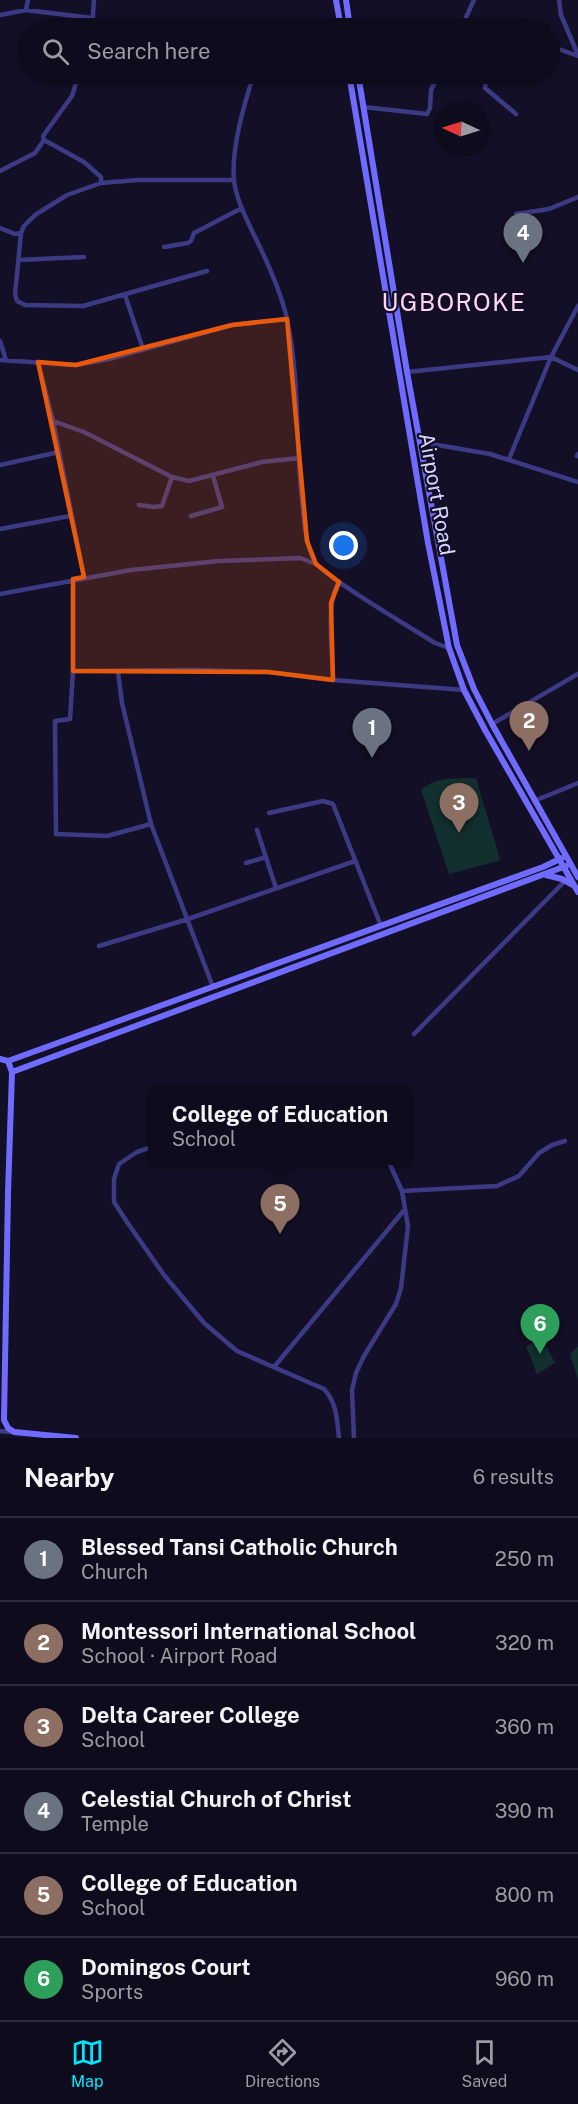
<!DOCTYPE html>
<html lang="en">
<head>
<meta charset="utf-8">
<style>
  :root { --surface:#0e0b1c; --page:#1c1929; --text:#f1f3f6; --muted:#9b9ba3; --line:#2e2b3b; --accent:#00e5ff }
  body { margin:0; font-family:"Public Sans",sans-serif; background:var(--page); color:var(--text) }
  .compass { position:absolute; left:434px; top:102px; width:54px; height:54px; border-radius:50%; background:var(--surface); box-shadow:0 2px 4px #0004; rotate:274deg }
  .you { position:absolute; left:344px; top:546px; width:21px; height:21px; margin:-15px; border:4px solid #fff; border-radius:50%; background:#1a73e8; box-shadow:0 0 0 9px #1a73e833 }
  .badge { display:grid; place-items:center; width:39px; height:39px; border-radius:50%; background:var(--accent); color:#fff; font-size:20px; font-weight:700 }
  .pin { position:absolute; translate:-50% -50px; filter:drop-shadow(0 2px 3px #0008) }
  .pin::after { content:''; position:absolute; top:32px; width:21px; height:18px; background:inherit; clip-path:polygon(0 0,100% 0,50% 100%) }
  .popup { position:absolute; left:148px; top:1087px; width:264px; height:78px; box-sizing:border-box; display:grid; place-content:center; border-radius:6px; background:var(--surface); filter:drop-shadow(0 2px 4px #0005); font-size:20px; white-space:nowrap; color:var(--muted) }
  .popup b { font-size:22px; color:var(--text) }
  .popup::after { content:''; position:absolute; left:50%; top:100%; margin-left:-12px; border:12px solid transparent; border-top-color:var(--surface) }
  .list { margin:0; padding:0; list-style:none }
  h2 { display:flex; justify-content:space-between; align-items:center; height:78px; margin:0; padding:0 24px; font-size:26px }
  h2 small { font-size:20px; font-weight:400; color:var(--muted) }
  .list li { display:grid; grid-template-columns:39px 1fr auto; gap:18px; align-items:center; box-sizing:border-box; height:84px; padding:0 24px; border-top:2px solid var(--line) }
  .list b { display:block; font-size:22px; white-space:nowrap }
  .list p { margin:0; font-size:20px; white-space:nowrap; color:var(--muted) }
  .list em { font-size:20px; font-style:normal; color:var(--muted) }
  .icon { flex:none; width:33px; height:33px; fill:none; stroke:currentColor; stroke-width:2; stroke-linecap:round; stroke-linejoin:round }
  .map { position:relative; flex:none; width:578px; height:1438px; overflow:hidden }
  .search { position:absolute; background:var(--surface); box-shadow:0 2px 4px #0004; left:18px; right:18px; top:18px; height:66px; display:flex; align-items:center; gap:15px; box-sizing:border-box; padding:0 21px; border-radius:33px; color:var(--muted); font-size:22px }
  .sheet { height:582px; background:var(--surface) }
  nav { display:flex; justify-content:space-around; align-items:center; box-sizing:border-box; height:84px; border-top:2px solid var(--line); background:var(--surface); font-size:16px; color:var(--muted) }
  nav a { display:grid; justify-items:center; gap:3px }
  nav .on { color:var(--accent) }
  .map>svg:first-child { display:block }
  .green { fill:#12302f }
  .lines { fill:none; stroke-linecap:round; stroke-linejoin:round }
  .street { stroke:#3d3a85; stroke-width:4.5 }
  .secondary { stroke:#6f6bff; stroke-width:6 }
  .marked { fill:#e8590c; fill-opacity:0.2; stroke:#e8590c; stroke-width:4.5; stroke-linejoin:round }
  .labels { text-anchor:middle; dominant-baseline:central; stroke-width:4.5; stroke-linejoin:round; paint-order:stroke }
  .street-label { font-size:21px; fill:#d9d4ff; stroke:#130f26 }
  .quarter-label { font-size:24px; letter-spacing:1.5px; fill:#ffd6f0; stroke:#130f26 }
</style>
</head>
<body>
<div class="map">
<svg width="578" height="1438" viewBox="0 0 578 1438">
  <rect width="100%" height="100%" fill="#130f26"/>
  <path class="green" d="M476,778L500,859L498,861L449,874L421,790C436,776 457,779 476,778Z
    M542,1338L555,1363L537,1374L526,1346Z
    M578,1346V1380L570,1354Z"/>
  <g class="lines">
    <path class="street" d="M559,0L561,15L578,55
      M26,10L28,0
      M0,15L26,10L92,18
      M486,24L499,28
      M92,28L94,0
      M461,28L474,0
      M550,46L578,56
      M254,74C244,104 231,147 234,180C236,199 246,218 254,235C267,261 281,292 287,319C300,379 295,440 302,500C304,521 305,543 315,562C323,576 415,630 435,643L449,648
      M491,74L486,81L485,88L516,114
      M364,107L427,114L430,108L431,90L439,74
      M44,140L84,162L101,177V183
      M0,171L35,153L44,140L43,136L72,96L79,74
      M516,214L549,209L578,197
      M0,228L15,234L21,233L24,226L35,215L67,195L101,183L138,180H234
      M21,233L15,294L17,301L25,305L83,306L207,271
      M164,247L188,243L191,241L194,233L242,208
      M19,260L84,257
      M125,295L143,349
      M0,341L6,360
      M0,360L76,365L109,359L232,325L287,319
      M38,362L53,421L84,577
      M407,372L551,357L578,306
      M53,421L84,432L172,477L189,481L262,462L299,458
      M420,442L490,454L578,482
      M577,456L578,454
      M509,459L551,357L578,370
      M0,465L59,452
      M139,505L154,507L162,506L172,477
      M191,516L222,507L213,476
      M0,529L70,516
      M73,579V671L70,719L55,721L56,834L107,836L151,824
      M0,594L131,570L219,561L300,558L316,564
      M73,671L194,670L268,672L333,680L464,690
      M118,672L122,703L151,824L213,987
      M333,680C333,654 325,602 339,582
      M492,724L578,674
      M534,801L578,783
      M269,813L323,801L333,804L381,926
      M257,830L276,888
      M246,863L266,857
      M99,946L188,919L355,861
      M414,1034L566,880
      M152,1147L137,1152L119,1164L114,1179V1202L127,1222L164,1275L204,1323L237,1351L324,1389C337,1403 337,1420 339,1438
      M402,1191L497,1186L519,1176L539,1153L552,1145L565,1141
      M274,1367L405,1209
      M0,1431L11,1432
      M354,1438L352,1390L356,1373L364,1356L396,1304L401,1288L408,1226L402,1191L388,1160"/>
    <path class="secondary" d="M336,0L341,28
      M346,0L350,28
      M349,74L428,543L449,648L464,690L485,730L578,892
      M358,74L407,372L457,645L474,689L492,724L578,877
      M546,875L562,879L573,885
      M0,1059L8,1061L12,1072L8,1193L4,1420L8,1428L14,1432L76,1438
      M8,1061L543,867L562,858
      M12,1072L566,866"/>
  </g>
  <path class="marked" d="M287,319L307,541L316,564L339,582L331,603L333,680L268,672L73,671V579L84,577L38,362L76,365L232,325Z"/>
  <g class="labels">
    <g class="street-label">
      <text transform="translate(437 494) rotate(80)">Airport Road</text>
    </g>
    <g class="quarter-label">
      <text x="454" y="302">UGBOROKE</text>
    </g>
  </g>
</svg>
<svg class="compass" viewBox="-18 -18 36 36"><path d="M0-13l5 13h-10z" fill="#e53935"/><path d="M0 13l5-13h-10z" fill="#9b9ba3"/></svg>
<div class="you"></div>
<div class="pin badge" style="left:372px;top:758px;background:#6b7280">1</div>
<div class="pin badge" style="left:529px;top:751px;background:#8d6e63">2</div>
<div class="pin badge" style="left:459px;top:833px;background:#8d6e63">3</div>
<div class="pin badge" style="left:523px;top:263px;background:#6b7280">4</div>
<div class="pin badge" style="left:280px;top:1234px;background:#8d6e63">5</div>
<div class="popup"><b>College of Education</b>School</div>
<div class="pin badge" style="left:540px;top:1354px;background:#2e9e5b">6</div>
<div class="search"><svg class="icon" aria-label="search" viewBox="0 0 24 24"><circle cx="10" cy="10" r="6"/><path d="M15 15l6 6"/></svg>Search here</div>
</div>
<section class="sheet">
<h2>Nearby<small>6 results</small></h2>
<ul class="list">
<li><span class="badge" style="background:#6b7280">1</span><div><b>Blessed Tansi Catholic Church</b><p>Church</p></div><em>250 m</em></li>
<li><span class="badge" style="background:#8d6e63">2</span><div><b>Montessori International School</b><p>School · Airport Road</p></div><em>320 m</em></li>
<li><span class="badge" style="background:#8d6e63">3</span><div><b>Delta Career College</b><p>School</p></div><em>360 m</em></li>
<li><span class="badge" style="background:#6b7280">4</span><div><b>Celestial Church of Christ</b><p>Temple</p></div><em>390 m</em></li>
<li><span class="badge" style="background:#8d6e63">5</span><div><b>College of Education</b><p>School</p></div><em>800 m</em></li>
<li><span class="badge" style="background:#2e9e5b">6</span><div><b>Domingos Court</b><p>Sports</p></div><em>960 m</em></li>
</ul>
</section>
<nav>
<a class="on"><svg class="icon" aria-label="map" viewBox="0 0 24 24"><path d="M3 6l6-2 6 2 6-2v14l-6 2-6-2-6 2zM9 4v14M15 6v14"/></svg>Map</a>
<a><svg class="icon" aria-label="directions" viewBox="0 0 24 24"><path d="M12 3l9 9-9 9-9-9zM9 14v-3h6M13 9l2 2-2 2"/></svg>Directions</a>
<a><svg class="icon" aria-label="saved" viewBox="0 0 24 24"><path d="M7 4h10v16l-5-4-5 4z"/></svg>Saved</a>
</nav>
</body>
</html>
